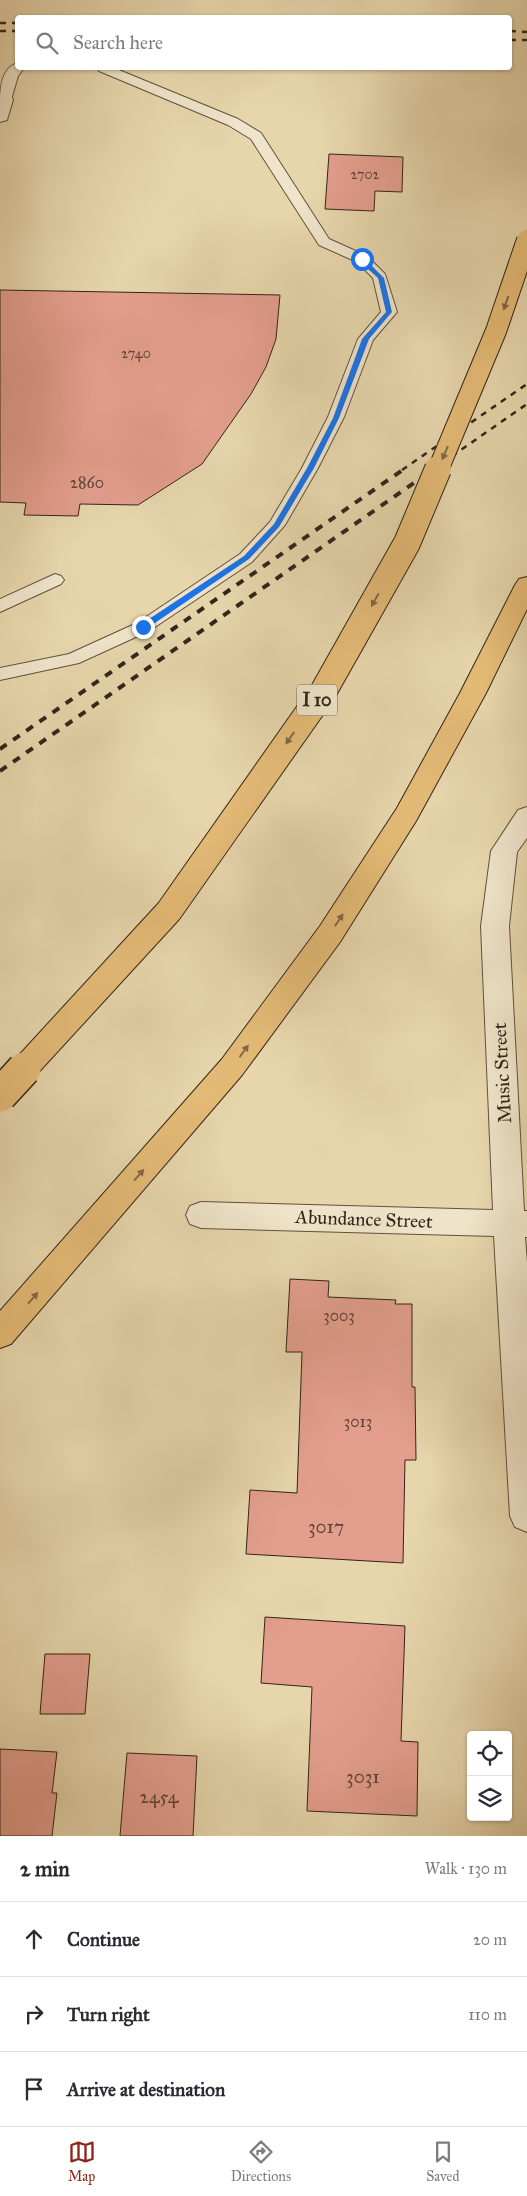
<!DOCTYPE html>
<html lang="en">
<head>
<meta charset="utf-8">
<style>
  :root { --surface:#fff; --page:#f2f2f3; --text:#2b2b33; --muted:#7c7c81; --line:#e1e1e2; --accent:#8f2418 }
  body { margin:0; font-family:"IM FELL Great Primer",serif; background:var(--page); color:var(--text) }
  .controls { position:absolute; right:15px; bottom:15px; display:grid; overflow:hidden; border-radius:5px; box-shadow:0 1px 4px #0004 }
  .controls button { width:45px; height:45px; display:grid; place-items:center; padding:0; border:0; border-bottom:1px solid var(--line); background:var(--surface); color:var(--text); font:25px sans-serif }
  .stop { position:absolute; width:15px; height:15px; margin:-11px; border:4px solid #1a73e8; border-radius:50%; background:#fff }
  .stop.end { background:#1a73e8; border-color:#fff; box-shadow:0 1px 5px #0008 }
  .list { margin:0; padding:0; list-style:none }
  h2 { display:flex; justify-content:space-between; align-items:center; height:65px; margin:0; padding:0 20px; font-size:21px }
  h2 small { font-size:16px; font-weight:400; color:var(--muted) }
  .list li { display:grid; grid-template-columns:32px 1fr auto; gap:15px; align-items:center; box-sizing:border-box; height:75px; padding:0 20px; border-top:1px solid var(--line) }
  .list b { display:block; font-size:19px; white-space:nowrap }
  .list em { font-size:16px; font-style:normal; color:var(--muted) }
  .icon { flex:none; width:28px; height:28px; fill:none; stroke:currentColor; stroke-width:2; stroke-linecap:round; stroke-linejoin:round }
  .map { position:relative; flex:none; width:527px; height:1836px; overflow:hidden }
  .search { position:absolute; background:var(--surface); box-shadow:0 1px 4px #0004; left:15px; right:15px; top:15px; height:55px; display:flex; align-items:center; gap:12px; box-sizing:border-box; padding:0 18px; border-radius:5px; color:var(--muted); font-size:19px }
  .sheet { height:290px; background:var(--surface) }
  nav { display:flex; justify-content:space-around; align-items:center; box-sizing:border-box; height:70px; border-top:1px solid var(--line); background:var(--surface); font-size:14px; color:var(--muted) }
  nav a { display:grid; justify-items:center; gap:2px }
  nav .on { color:var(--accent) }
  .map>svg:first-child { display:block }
  .building { fill:#e39e8d; stroke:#33241b }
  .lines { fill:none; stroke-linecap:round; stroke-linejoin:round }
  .lane-casing { stroke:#60503f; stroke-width:2 }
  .street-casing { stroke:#60503f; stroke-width:2 }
  .highway-casing { stroke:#33241b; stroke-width:2 }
  .lane { fill:#efe4c9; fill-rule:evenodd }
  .street { fill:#efe4c9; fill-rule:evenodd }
  .highway { fill:#e4bb76; fill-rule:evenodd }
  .rail-far1 { stroke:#33241b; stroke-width:2.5; stroke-dasharray:6 6; stroke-linecap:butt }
  .rail { stroke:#33241b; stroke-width:4; stroke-dasharray:8 8; stroke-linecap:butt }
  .highway-bridge-far2-casing { stroke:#33241b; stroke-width:22; stroke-linecap:butt }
  .highway-bridge-far1-casing { stroke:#33241b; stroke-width:28; stroke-linecap:butt }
  .highway-bridge-casing { stroke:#33241b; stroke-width:36; stroke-linecap:butt }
  .highway-bridge-far2 { stroke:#e4bb76; stroke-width:20 }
  .highway-bridge-far1 { stroke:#e4bb76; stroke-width:26 }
  .highway-bridge { stroke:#e4bb76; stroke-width:33 }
  .oneway { fill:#836844 }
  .route { fill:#1a73e8 }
  .labels { text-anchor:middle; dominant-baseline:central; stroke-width:4; stroke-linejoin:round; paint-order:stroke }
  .far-number-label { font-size:14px; fill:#5f4238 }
  .number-label { font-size:16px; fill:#5f4238 }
  .shield { fill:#efe4c9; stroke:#6b5e4f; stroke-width:1 }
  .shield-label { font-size:18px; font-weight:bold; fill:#33241b }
  .street-label { font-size:19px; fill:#33241b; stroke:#efe4c9 }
  .near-number-label { font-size:19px; fill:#5f4238 }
</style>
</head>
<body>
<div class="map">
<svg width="527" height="1836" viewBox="0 0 527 1836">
  <rect width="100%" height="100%" fill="#e7d6ac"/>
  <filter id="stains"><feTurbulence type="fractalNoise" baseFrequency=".004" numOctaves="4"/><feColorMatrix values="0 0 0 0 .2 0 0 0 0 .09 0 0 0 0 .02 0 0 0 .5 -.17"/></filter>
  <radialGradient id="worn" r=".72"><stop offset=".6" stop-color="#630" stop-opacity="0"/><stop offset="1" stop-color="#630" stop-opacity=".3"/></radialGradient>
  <path class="building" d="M329,154L403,157L402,192L375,191L374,211L325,209Z
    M0,290L280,295L276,339L266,367L251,394L202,464L138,505L80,504L78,516L24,515L26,503L0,502Z
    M290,1279L329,1281L328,1297L396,1300L395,1304H412V1387H415L416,1460H405L403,1563L246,1554L250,1490L297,1493L302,1352H286Z
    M265,1617L405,1626L401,1741L418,1742L417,1816L307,1811L312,1687L261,1683Z
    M45,1654H90L85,1714H40Z
    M0,1749L57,1752L52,1793H57L52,1836H0Z
    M127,1753L197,1756L193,1836H120Z"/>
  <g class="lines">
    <defs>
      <path id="lane" d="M18,63V68H24L18,76L11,100L9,103H0C0,90 1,67 18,63Z
        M98,68H114L238,119L261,133L329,239L367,256L385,274L397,312L373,340L344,417L318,468L285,525L252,562L149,631L79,663L0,680V668L69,654L137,623L240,554L270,522L302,468L328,417L358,339L381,312L373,278L357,262L319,245L251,139L228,125L99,71Z
        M55,574L61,576L64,580L61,584L0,612V599Z"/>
      <path id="street" d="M4,94L11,96L13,100L7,120L0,122V95Z
        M527,807V838L517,852L509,926L524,1211H527V1237H525L527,1263V1532L515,1527L510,1516L494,1236L201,1228L190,1224L186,1215L190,1206L201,1202L493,1210L481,926L491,851L518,810Z"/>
      <path id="highway" d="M527,577V609L486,693L416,821L340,942L242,1075L11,1344L0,1348V1311L222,1059L320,926L397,808L460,693L515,585L519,579Z"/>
    </defs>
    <use href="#lane" class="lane-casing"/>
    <use href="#street" class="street-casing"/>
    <use href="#highway" class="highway-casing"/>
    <use href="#lane" class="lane"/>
    <use href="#street" class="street"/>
    <use href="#highway" class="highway"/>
    <path class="rail-far1" d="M0,23H18
      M0,31H18
      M510,31L527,32
      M510,40H527
      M402,470L527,384
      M432,470L527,404"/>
    <path class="rail" d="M0,749L404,469
      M0,771L434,469"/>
    <defs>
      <path id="highway-bridge-far2" d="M438,470L496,331L527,240"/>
      <path id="highway-bridge-far1" d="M23,1070L169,911L323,692L407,543L438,469"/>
      <path id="highway-bridge" d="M0,1095L24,1069"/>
    </defs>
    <use href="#highway-bridge-far2" class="highway-bridge-far2-casing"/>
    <use href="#highway-bridge-far1" class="highway-bridge-far1-casing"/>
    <use href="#highway-bridge" class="highway-bridge-casing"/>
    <use href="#highway-bridge-far2" class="highway-bridge-far2"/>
    <use href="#highway-bridge-far1" class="highway-bridge-far1"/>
    <use href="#highway-bridge" class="highway-bridge"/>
  </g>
  <defs><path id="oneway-solid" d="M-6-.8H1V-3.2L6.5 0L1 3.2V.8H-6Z" transform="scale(1.25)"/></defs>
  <g class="oneway">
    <use href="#oneway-solid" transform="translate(506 303) rotate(109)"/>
    <use href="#oneway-solid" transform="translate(445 453) rotate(113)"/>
    <use href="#oneway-solid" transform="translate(375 600) rotate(119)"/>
    <use href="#oneway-solid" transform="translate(290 738) rotate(125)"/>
    <use href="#oneway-solid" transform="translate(339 920) rotate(-57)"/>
    <use href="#oneway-solid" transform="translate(244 1051) rotate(-54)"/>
    <use href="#oneway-solid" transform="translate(139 1175) rotate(-49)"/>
    <use href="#oneway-solid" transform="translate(33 1298) rotate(-49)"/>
  </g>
  <path class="route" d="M359,258H364L384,278L392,312L369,339L339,418L314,468L279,527L249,559L146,629H140V625L244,556L274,524L307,468L333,418L362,339L386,312L378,278L359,261Z"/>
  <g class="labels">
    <g class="far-number-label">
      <text x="365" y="174">2702</text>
      <text x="136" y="353">2740</text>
    </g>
    <g class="number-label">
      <text x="87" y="482">2860</text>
      <text x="339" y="1315">3003</text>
      <text x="358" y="1421">3013</text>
    </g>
    <rect class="shield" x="297" y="684.5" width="40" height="31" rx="4"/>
    <g class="shield-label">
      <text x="317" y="700">I 10</text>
    </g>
    <g class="street-label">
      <text transform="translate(502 1073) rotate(-93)">Music Street</text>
      <text transform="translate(364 1219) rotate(2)">Abundance Street</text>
    </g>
    <g class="near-number-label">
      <text x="326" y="1526">3017</text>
      <text x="363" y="1776">3031</text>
      <text x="159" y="1796">2454</text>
    </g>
  </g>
  <rect width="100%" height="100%" filter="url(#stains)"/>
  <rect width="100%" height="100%" fill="url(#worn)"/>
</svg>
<div class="controls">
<button><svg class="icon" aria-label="locate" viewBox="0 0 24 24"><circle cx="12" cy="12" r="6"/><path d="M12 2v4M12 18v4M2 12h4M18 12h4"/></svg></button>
<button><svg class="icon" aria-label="layers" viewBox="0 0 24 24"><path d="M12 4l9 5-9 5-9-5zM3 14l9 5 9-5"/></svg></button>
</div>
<div class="stop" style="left:362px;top:259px"></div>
<div class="stop end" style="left:143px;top:627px"></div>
<div class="search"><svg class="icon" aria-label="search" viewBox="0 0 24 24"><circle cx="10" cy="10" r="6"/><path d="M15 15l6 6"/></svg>Search here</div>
</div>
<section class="sheet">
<h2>2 min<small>Walk · 130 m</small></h2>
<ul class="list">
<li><svg class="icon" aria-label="ahead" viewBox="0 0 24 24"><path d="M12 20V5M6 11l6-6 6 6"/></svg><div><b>Continue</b></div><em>20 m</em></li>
<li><svg class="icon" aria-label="right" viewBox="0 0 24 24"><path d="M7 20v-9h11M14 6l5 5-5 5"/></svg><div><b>Turn right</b></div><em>110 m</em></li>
<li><svg class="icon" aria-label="arrive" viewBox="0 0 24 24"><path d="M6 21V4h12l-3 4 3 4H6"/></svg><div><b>Arrive at destination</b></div></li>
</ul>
</section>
<nav>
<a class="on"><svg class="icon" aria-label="map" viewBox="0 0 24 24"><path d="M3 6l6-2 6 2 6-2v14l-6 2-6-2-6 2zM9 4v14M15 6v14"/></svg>Map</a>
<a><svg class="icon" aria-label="directions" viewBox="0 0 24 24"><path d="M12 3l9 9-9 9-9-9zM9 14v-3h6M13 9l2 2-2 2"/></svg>Directions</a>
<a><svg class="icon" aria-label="saved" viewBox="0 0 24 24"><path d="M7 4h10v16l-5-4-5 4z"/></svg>Saved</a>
</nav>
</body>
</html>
